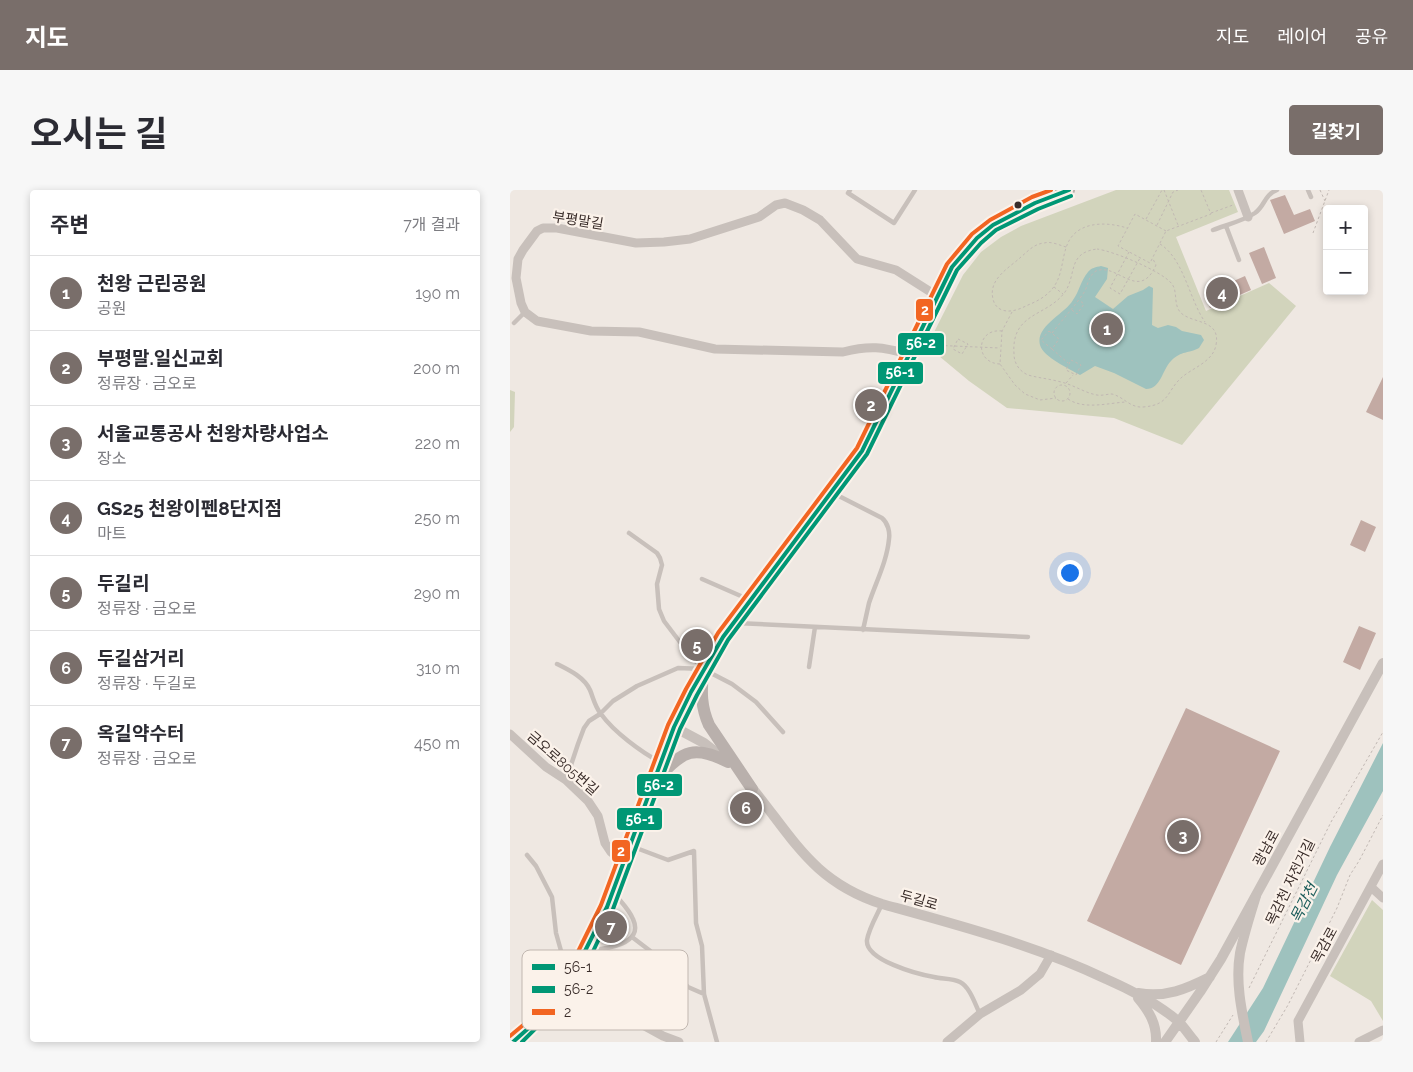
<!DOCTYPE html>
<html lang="ko">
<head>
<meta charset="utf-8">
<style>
  :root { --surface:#fff; --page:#f7f7f7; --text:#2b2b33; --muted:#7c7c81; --line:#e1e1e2; --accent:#796e6a }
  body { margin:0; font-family:Raleway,"Noto Sans KR",sans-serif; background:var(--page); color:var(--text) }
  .controls { position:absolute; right:15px; top:15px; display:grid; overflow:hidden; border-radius:5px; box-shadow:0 2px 8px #0003 }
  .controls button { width:45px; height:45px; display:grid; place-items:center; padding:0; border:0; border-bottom:1px solid var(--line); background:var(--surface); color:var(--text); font:25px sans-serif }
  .you { position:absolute; left:559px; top:382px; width:18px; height:18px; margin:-12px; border:4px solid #fff; border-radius:50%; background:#1a73e8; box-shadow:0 0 0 8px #1a73e833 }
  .badge { display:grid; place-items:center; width:32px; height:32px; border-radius:50%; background:var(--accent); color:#fff; font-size:16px; font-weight:700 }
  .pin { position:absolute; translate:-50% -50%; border:2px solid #fff; box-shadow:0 1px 5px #0006 }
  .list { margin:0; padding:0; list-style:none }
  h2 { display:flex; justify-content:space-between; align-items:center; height:65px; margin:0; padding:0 20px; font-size:21px }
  h2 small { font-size:16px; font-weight:400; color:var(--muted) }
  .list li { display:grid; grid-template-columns:32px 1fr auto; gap:15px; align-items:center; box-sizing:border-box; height:75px; padding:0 20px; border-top:1px solid var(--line) }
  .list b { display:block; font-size:19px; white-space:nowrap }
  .list p { margin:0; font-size:16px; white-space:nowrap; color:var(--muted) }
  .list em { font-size:16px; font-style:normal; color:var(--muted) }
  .map { position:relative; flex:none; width:873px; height:852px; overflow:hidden; border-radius:5px }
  header { display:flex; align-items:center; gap:30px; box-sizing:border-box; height:70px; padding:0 25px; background:var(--accent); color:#fff }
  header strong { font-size:24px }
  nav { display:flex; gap:28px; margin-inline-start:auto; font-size:18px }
  .intro { display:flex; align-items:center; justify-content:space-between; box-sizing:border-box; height:120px; padding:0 30px }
  h1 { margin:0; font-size:35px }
  .button { padding:12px 22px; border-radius:5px; background:var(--accent); color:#fff; font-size:18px; font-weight:700 }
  main { display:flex; gap:30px; padding:0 30px }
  aside { flex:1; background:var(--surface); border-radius:5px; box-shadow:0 2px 8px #0003 }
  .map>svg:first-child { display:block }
  .green { fill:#d2d4bc }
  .water { fill:#9ec2be }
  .building { fill:#c3aaa3 }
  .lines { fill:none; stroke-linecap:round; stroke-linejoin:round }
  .path { stroke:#c1b8b3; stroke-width:1; stroke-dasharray:2.5 2.5; stroke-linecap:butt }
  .service { stroke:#c8c0bb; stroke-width:4.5 }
  .minor { stroke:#c8c0bb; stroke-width:9 }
  .tertiary { stroke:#c8c0bb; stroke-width:10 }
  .secondary { stroke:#b9b0ac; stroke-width:12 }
  .tertiary-bridge { stroke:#c8c0bb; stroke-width:10 }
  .bus-1-casing { stroke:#fbf2ea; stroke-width:8 }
  .bus-2-casing { stroke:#fbf2ea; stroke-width:8 }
  .bus-3-casing { stroke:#fbf2ea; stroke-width:8 }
  .bus-1 { stroke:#009775; stroke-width:4 }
  .bus-2 { stroke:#009775; stroke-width:4 }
  .bus-3 { stroke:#f26522; stroke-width:4 }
  .bus-dot { fill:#392c29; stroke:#fbf2ea; stroke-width:2 }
  .labels { text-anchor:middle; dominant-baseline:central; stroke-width:4.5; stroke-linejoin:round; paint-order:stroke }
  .street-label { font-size:14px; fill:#392c29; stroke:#fbf2ea }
  .water-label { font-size:15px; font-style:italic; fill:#1c5d5b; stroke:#fbf2ea }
  .key { fill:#fbf2ea; stroke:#c1b7b0; stroke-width:1 }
  .key-label { font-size:14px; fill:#392c29 }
  .line-badge { stroke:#fbf2ea; stroke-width:2 }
  .badge-label { font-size:14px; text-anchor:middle; font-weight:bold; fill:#fff }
</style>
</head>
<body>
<header>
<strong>지도</strong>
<nav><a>지도</a><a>레이어</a><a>공유</a></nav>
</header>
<div class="intro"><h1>오시는 길</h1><a class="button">길찾기</a></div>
<main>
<aside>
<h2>주변<small>7개 결과</small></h2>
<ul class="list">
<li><span class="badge">1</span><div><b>천왕 근린공원</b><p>공원</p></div><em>190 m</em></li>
<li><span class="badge">2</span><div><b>부평말.일신교회</b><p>정류장 · 금오로</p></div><em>200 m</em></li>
<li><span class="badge">3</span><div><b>서울교통공사 천왕차량사업소</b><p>장소</p></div><em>220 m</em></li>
<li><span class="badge">4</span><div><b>GS25 천왕이펜8단지점</b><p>마트</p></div><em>250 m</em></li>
<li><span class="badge">5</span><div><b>두길리</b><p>정류장 · 금오로</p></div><em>290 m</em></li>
<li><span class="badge">6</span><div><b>두길삼거리</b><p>정류장 · 두길로</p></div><em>310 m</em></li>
<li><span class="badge">7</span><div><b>옥길약수터</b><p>정류장 · 금오로</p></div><em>450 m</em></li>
</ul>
</aside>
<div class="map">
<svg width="873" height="852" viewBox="0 0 873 852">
  <rect width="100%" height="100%" fill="#efe8e2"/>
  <path class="green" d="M606,0H719L728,22L666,47L696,121L759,93L786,116L672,255L604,228L497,218L459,191L417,156L453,85L471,62L491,47L511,36Z
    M0,200L5,202L4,237L0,242Z
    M862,710L873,720V831L861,811L820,786Z"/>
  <path class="water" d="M591,76L598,78L597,89L585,107L603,119L618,106L633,100L639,96L643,98L642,135L648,138L658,135L666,137L672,141L691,145L694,150L689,158C678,164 672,160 661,171C652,180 651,199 636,199L604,183L585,176L570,185C560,179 533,167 530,155C525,136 555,124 563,110C569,102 571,90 578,82C581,78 586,77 591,76Z
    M873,553V601L827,685L754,841L746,852H718L753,798L820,657Z"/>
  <path class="building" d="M775,5L784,25L800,19L805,31L774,44L760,10Z
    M754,57L766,88L752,94L739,63Z
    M735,86L741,100L700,118L694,104Z
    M873,187V230L856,222Z
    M851,330L866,337L855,362L840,355Z
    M849,436L866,443L850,480L833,472Z
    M676,518L770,561L671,775L577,731Z"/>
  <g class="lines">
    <path class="path" d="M654,0L668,35
      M810,0L815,11
      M701,23L723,15
      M636,29L652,0
      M647,35L663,2L668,0
      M656,41L625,24L608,56L640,73L656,41L701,24L691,0
      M803,43L819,0
      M650,54C674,69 679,109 695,132
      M556,57C549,55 541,51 534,53C524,54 518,61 511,67C499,78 478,89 483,109C484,114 487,118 492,120C501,123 510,119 518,115C528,111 539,105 545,95C552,84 552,70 556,58C564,31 595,31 617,38
      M587,59C603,61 652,81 662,94C668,102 663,115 671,123C683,134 711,129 706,155C703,172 682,178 671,188C656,202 660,215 633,217C620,218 614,207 602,204C597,204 592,206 587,205C575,203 564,195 551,192C540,189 529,188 518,185C509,181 504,173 504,164C501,122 537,127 555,102C567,84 557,63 587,59Z
      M619,62L600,98L610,104L630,68
      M544,97L553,104
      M562,120L567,124L574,114L569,110
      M502,122L492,141L490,174L505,195L515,204L530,210L546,208
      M539,141L549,149L542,159L531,150Z
      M542,143C553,129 565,116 575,101C578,94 579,85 586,81C607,72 629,113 646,75L643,69
      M448,149L458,154L452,164L443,159Z
      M420,155L490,158
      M542,159L558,173
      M561,170L571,175L566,185L556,180Z
      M490,174C464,173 466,138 492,141
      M556,193L563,185
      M544 203a8 8 0 1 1 16 0a8 8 0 1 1-16 0Z
      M558,209C574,220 598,213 616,212
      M739,798L821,632L873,542
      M706,852L723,825
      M756,852L778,815L827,718L840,685L849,671L873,625"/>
    <path class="service" d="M340,0L338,3L384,33L405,0
      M798,0L801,7
      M716,36L729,70
      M703,40C716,35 733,31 745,23C755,16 754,5 767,0
      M4,133L15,122
      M323,303L372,328C378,333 380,342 379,349C377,371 366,392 359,413C357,422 355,431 353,440
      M119,343L147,363L150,368L152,375L147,394L149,419L154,431L179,464L193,479L222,494L246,512L273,542
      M192,389L240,410
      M226,433L518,447
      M47,474C59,480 74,487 80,500C83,507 85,517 91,524C104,542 131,562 150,572
      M299,477L305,437
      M56,590L68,554L74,538L79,531L90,524L103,511L127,496L168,478L193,479
      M121,656L158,670L184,661L186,733L192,756L194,804L207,852
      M17,665L26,676L42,707L46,743L53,768L61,785
      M372,714C367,725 359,738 357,750C355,770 407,784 424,787C432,789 442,788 450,792C460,797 465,814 470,824
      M122,747L139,760L178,797L194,804
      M77,761C94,759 135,755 123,729C119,719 110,711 104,703"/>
    <path class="minor" d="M728,0L738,27
      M399,164C372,157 360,155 333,162L205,159L129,142L81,141L27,131L15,122L11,113L6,88L8,69L13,60L27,41L33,38H47L126,53L154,52L180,49L249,27L266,15L275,13L293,20L310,30L347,69L386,80L427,106
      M0,544L36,577L56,590L78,611L88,626L95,653L101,662L115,673
      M861,697L873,708
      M43,812L79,825L122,829L153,846L169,852
      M437,852L470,824L511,800L530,784L541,765
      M790,852L788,831L873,674
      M849,852L873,840"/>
    <path class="tertiary" d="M164,537L194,553L212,567
      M238,593C283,647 301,691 372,714C448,735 524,755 596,789C621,800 647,813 668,831C674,837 679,845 685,852
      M628,803C656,808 676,799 700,787
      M628,808C639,821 647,834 646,852
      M655,852L690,802L711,769L873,473"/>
    <path class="secondary" d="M193,483C191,502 191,517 199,535L242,599
      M149,587C173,560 185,555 218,572
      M3,852L22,835L43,812L62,787L72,769L97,717L164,537L181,502L213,447L352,261L427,106L442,77L454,62L467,48L483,35L525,13L559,0"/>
    <path class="tertiary-bridge" d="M738,852C732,823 725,792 730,763C734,744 740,725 746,706"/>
    <defs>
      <path id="bus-1" d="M3,852L22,835L43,812L62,787L97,717L164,537L181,502L213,447L352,261L442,77L467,48L483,35L525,13L559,0"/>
      <path id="bus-2" d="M12,852L48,816L67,791L78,772L103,719L170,539L187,505L218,450L357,264L447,80L471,53L486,40L528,19L561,6"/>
      <path id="bus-3" d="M0,846L18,831L38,808L57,784L91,715L158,535L176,499L208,443L347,258L437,74L462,44L480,30L522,7L541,0"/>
    </defs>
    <use href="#bus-1" class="bus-1-casing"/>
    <use href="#bus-2" class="bus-2-casing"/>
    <use href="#bus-3" class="bus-3-casing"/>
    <use href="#bus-1" class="bus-1"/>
    <use href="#bus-2" class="bus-2"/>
    <use href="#bus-3" class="bus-3"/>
  </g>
  <circle class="bus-dot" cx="508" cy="15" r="4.5"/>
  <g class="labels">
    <g class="street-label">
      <text transform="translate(68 30) rotate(9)">부평말길</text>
      <text transform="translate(53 573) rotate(41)">금오로805번길</text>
      <text transform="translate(756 658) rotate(-61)">광남로</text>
      <text transform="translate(780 692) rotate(-64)">목감천 자전거길</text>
      <text transform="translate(409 710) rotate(16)">두길로</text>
      <text transform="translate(814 755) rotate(-61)">목감로</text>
    </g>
    <g class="water-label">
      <text transform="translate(794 713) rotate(-63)">목감천</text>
    </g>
  </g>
  <rect x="12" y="760" width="166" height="80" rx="8" class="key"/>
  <rect x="22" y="774" width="23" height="6" fill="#009775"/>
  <rect x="22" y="796" width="23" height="7" fill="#009775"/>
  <rect x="22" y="819" width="23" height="6" fill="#f26522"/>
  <g class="key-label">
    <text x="54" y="782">56-1</text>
    <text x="54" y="804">56-2</text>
    <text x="54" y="827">2</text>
  </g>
  <g class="line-badge">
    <rect x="405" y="108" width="19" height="24" rx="5" fill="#f26522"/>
    <rect x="387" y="142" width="48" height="24" rx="5" fill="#009775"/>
    <rect x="367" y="171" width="47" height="24" rx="5" fill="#009775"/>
    <rect x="126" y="583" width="47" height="24" rx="5" fill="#009775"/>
    <rect x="106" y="617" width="47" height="24" rx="5" fill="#009775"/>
    <rect x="101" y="649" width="20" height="24" rx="5" fill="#f26522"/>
  </g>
  <g class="badge-label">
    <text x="415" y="125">2</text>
    <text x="411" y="158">56-2</text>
    <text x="390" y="187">56-1</text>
    <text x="149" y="600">56-2</text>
    <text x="130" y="634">56-1</text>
    <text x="111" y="666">2</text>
  </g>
</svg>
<div class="controls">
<button>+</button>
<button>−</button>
</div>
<div class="you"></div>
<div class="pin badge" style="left:597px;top:139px">1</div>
<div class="pin badge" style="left:361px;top:215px">2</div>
<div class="pin badge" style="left:673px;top:646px">3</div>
<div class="pin badge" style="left:712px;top:103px">4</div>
<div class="pin badge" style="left:187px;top:455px">5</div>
<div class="pin badge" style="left:236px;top:618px">6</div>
<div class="pin badge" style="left:101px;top:737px">7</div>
</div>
</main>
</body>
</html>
